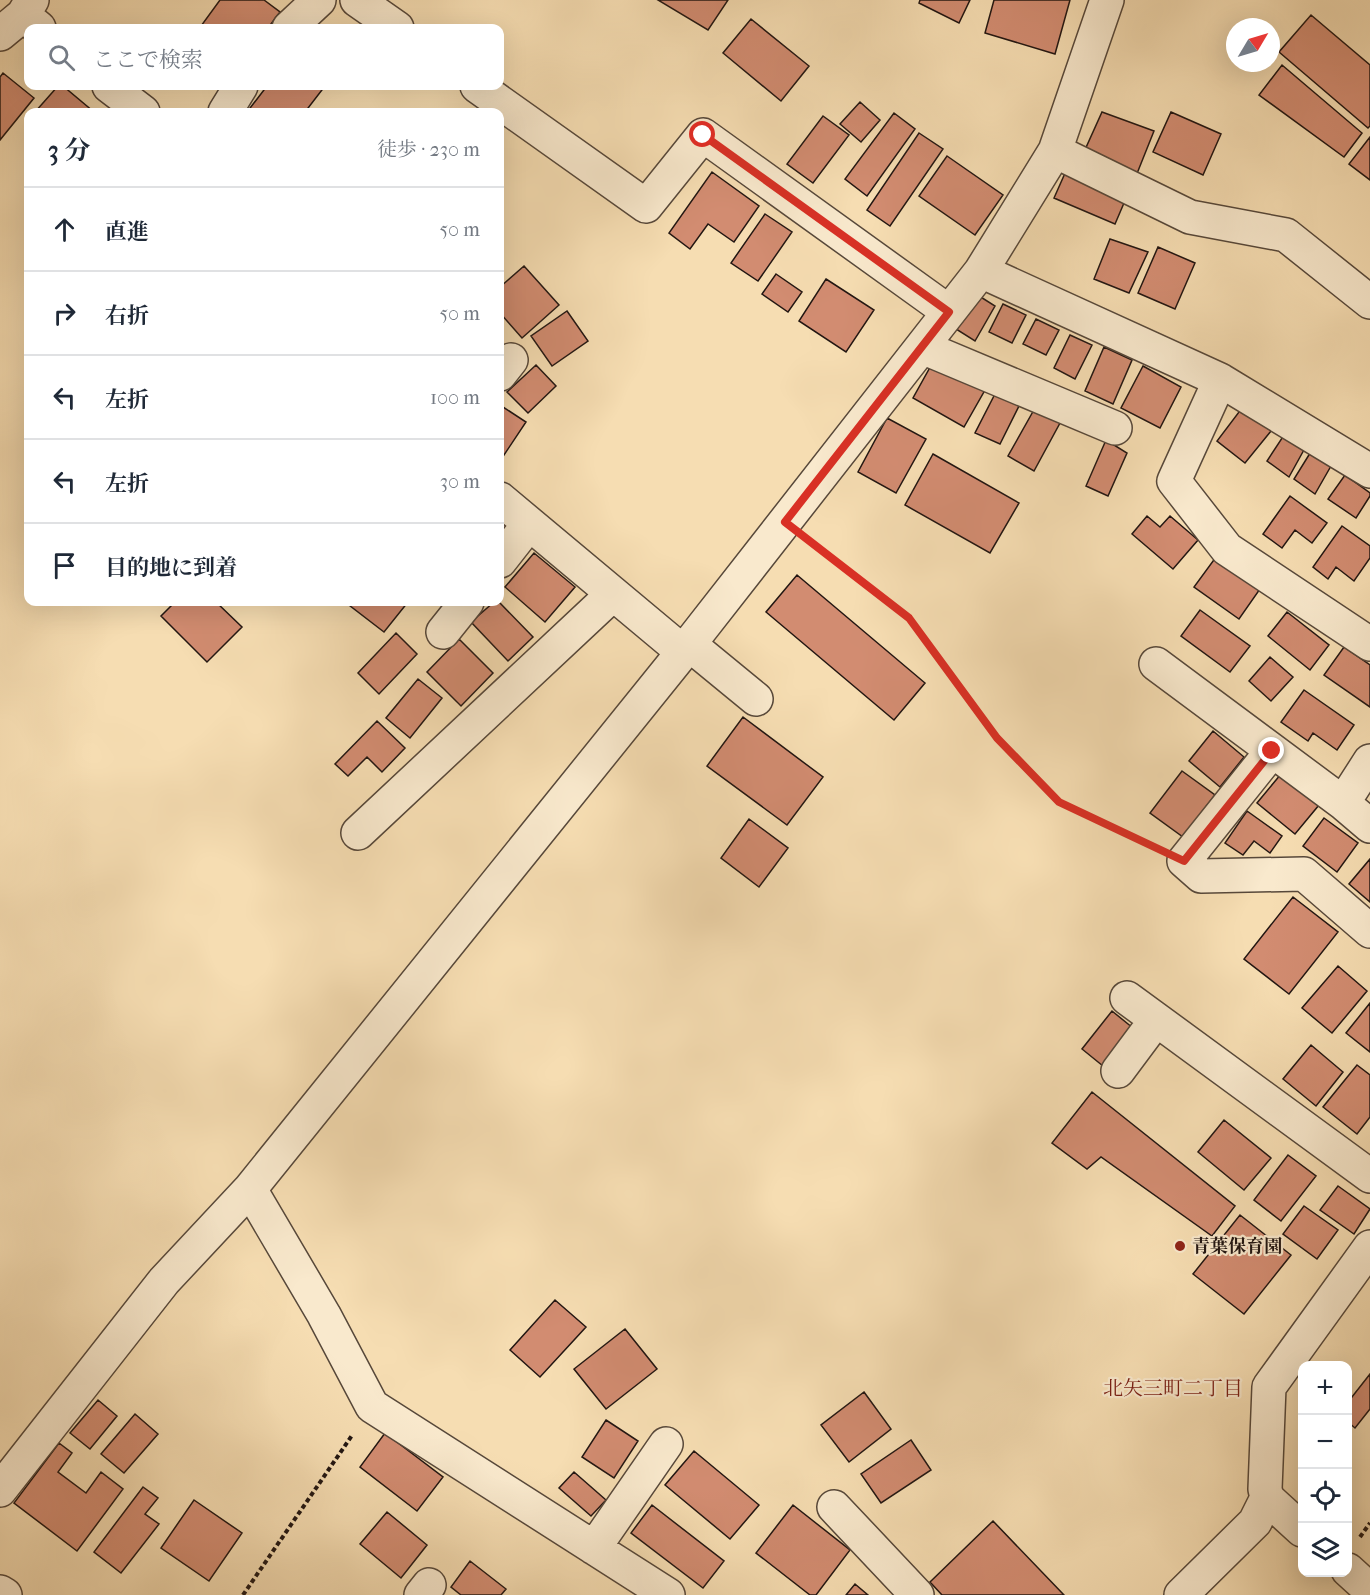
<!DOCTYPE html>
<html lang="ja">
<head>
<meta charset="utf-8">
<style>
  :root { --surface:#fff; --page:#f2f2f3; --text:#1f2937; --muted:#747a83; --line:#e0e1e3 }
  body { margin:0; font-family:"IM FELL French Canon","Noto Serif JP",serif; background:var(--page); color:var(--text) }
  .controls { position:absolute; right:18px; bottom:18px; display:grid; overflow:hidden; border-radius:12px; box-shadow:0 6px 24px #0002 }
  .controls button { width:54px; height:54px; display:grid; place-items:center; padding:0; border:0; border-bottom:2px solid var(--line); background:var(--surface); color:var(--text); font:30px sans-serif }
  .compass { position:absolute; left:1226px; top:18px; width:54px; height:54px; border-radius:50%; background:var(--surface); box-shadow:0 6px 24px #0002; rotate:52deg }
  .stop { position:absolute; width:18px; height:18px; margin:-14px; border:4px solid #d93025; border-radius:50%; background:#fff }
  .stop.end { background:#d93025; border-color:#fff; box-shadow:0 2px 6px #0008 }
  .list { margin:0; padding:0; list-style:none }
  h2 { display:flex; justify-content:space-between; align-items:center; height:78px; margin:0; padding:0 24px; font-size:26px }
  h2 small { font-size:20px; font-weight:400; color:var(--muted) }
  .list li { display:grid; grid-template-columns:39px 1fr auto; gap:18px; align-items:center; box-sizing:border-box; height:84px; padding:0 24px; border-top:2px solid var(--line) }
  .list b { display:block; font-size:22px; white-space:nowrap }
  .list em { font-size:20px; font-style:normal; color:var(--muted) }
  .icon { flex:none; width:33px; height:33px; fill:none; stroke:currentColor; stroke-width:2; stroke-linecap:round; stroke-linejoin:round }
  .map { position:relative; flex:none; width:1370px; height:1595px; overflow:hidden }
  .search { position:absolute; background:var(--surface); box-shadow:0 6px 24px #0002; left:24px; top:24px; width:480px; height:66px; display:flex; align-items:center; gap:15px; box-sizing:border-box; padding:0 21px; border-radius:12px; color:var(--muted); font-size:22px }
  .panel { position:absolute; background:var(--surface); box-shadow:0 6px 24px #0002; left:24px; top:108px; width:480px; height:498px; border-radius:12px }
  .map>svg:first-child { display:block }
  .building { fill:#d28c71; stroke:#221612; stroke-width:1.5 }
  .lines { fill:none; stroke-linecap:round; stroke-linejoin:round }
  .minor-casing { stroke:#57483a; stroke-width:36 }
  .path { stroke:#221612; stroke-width:4; stroke-dasharray:4.5 3; stroke-linecap:butt }
  .minor { stroke:#f9e9cd; stroke-width:33 }
  .route { stroke:#d93025; stroke-width:8 }
  .poi-dot { fill:#8f2418; stroke:#f9e9cd; stroke-width:2 }
  .labels { text-anchor:middle; dominant-baseline:central; stroke-width:4.5; stroke-linejoin:round; paint-order:stroke }
  .poi-label { font-size:18px; font-weight:bold; fill:#221612; stroke:#f9e9cd; text-anchor:start }
  .neighbourhood-label { font-size:20px; fill:#7a1f14; stroke:#f9e9cd }
</style>
</head>
<body>
<div class="map">
<svg width="1370" height="1595" viewBox="0 0 1370 1595">
  <rect width="100%" height="100%" fill="#f6ddb2"/>
  <filter id="stains"><feTurbulence type="fractalNoise" baseFrequency=".00333" numOctaves="4"/><feColorMatrix values="0 0 0 0 .2 0 0 0 0 .09 0 0 0 0 .02 0 0 0 .5 -.17"/></filter>
  <radialGradient id="worn" r=".72"><stop offset=".6" stop-color="#630" stop-opacity="0"/><stop offset="1" stop-color="#630" stop-opacity=".3"/></radialGradient>
  <path class="building" d="M220,0H264L280,12L268,28H204L201,26Z
    M658,0H728L708,30Z
    M920,0H970L959,23L919,3Z
    M994,0H1070L1055,54L985,33Z
    M1311,15L1370,65V126L1368,128L1279,52Z
    M751,19L809,66L781,101L723,53Z
    M1282,65L1362,133L1344,157L1259,95Z
    M3,73L34,98L0,140V77Z
    M58,86H63L94,112H35Z
    M267,86H325L305,112H247Z
    M860,102L880,120L861,142L840,124Z
    M1102,112L1154,131L1136,176L1084,152Z
    M1171,112L1221,134L1203,175L1153,152Z
    M894,113L915,129L867,196L845,179Z
    M823,116L849,135L813,183L787,164Z
    M919,133L943,149L890,226L867,210Z
    M1370,137V180L1349,164Z
    M947,156L1003,195L975,235L919,196Z
    M1066,171L1127,196L1115,224L1054,198Z
    M712,172L759,206L734,242L708,224L690,249L669,233Z
    M765,214L792,232L758,281L731,263Z
    M1110,239L1148,252L1129,293L1094,279Z
    M1158,247L1195,263L1175,309L1138,293Z
    M524,266L559,305L522,338L500,313V287Z
    M776,274L802,292L788,312L762,294Z
    M826,279L874,310L846,352L799,321Z
    M976,294L995,306L975,341L956,329Z
    M1003,304L1026,315L1012,343L989,332Z
    M567,311L588,341L552,366L531,336Z
    M1036,319L1059,330L1046,355L1023,344Z
    M1070,335L1092,345L1075,379L1054,368Z
    M1104,347L1132,360L1113,404L1085,391Z
    M933,362L985,390L964,427L913,398Z
    M536,365L556,386L528,413L507,392Z
    M1143,366L1181,387L1160,428L1121,408Z
    M996,392L1020,404L1000,444L975,433Z
    M500,405L526,422L500,461Z
    M1035,408L1060,423L1034,471L1008,456Z
    M1242,408L1271,431L1245,463L1217,441Z
    M887,418L926,439L896,493L858,472Z
    M1286,432L1305,448L1289,477L1267,461Z
    M1106,440L1127,453L1108,496L1086,486Z
    M1312,450L1331,466L1315,494L1294,479Z
    M933,454L1019,503L990,553L905,505Z
    M1345,475L1370,493V496L1356,518L1328,499Z
    M1290,496L1327,523L1312,543L1295,530L1282,548L1263,534Z
    M1147,516L1160,527L1170,516L1198,540L1173,569L1132,534Z
    M1342,526L1370,546V558L1354,581L1336,567L1328,579L1313,567Z
    M534,553L575,587L545,622L505,587Z
    M1216,557L1260,589L1239,619L1194,587Z
    M797,575L925,683L894,720L766,612Z
    M175,602H216L242,627L207,662L161,616Z
    M345,602H408L384,632Z
    M494,602H499L533,637L508,661L471,622Z
    M1200,610L1250,646L1230,672L1181,636Z
    M1287,612L1329,645L1310,670L1268,636Z
    M396,633L417,654L379,694L358,673Z
    M459,639L493,673L461,706L427,672Z
    M1344,647L1370,665V707L1324,675Z
    M1270,657L1293,677L1271,701L1249,681Z
    M418,679L442,698L410,738L386,718Z
    M1304,690L1354,725L1337,750L1313,733L1308,741L1281,722Z
    M743,717L823,777L787,825L707,766Z
    M377,721L405,748L382,772L367,757L348,776L335,764Z
    M1213,731L1244,757L1220,787L1189,761Z
    M1182,771L1215,795L1183,837L1150,813Z
    M1281,774L1319,805L1295,834L1257,803Z
    M1247,811L1282,836L1270,853L1254,841L1243,855L1225,843Z
    M1324,818L1358,843L1337,872L1303,846Z
    M749,819L788,848L759,887L721,858Z
    M1370,859V902L1349,884Z
    M1293,897L1338,932L1289,994L1244,959Z
    M1338,966L1367,991L1332,1033L1302,1008Z
    M1370,1003V1052L1346,1033Z
    M1112,1011L1133,1028L1103,1066L1082,1049Z
    M1311,1045L1343,1072L1316,1106L1283,1079Z
    M1357,1065L1370,1075V1117L1357,1134L1323,1107Z
    M1092,1092L1235,1206L1212,1236L1101,1157L1087,1169L1052,1143Z
    M1224,1120L1271,1158L1244,1190L1198,1152Z
    M1288,1155L1316,1176L1281,1221L1254,1200Z
    M1338,1186L1370,1209L1354,1234L1320,1210Z
    M1304,1206L1338,1230L1317,1259L1283,1234Z
    M1240,1215L1291,1255L1244,1314L1193,1274Z
    M555,1300L586,1327L540,1377L510,1350Z
    M625,1329L657,1369L606,1409L574,1369Z
    M1370,1374V1409L1355,1428L1348,1422V1402Z
    M864,1392L891,1429L849,1462L821,1425Z
    M98,1400L117,1416L90,1449L70,1433Z
    M135,1414L158,1434L124,1473L101,1454Z
    M606,1420L638,1441L614,1478L582,1457Z
    M385,1433L443,1477L417,1511L360,1467Z
    M911,1440L931,1470L881,1503L861,1474Z
    M59,1443L72,1453L58,1472L86,1493L101,1472L123,1489L77,1551L14,1503Z
    M694,1451L759,1505L730,1539L665,1485Z
    M574,1472L606,1500L591,1516L559,1488Z
    M143,1487L158,1498L145,1514L159,1524L121,1573L94,1552Z
    M194,1500L242,1533L209,1581L161,1548Z
    M652,1505L724,1561L703,1588L631,1533Z
    M793,1505L850,1550L816,1595H810L756,1553Z
    M387,1512L427,1545L401,1578L360,1544Z
    M993,1521L1064,1595H942L930,1582Z
    M470,1561L506,1589L501,1595H461L451,1587Z
    M855,1584L868,1595H846Z"/>
  <g class="lines">
    <defs>
      <path id="minor" d="M32,0L23,15L39,28
        M357,0L397,28
        M1107,0L1055,151L981,271L1220,380
        M289,28L319,0
        M0,34L23,15
        M109,86L143,112
        M477,86L646,206L703,135L949,312
        M225,112L241,86
        M1055,151L1190,217L1286,235L1370,302
        M922,347L1115,428
        M500,374L511,360
        M1370,471L1220,380L1174,481L1227,549L1370,644
        M500,499L683,652L981,271
        M500,561L529,524
        M443,632L467,602
        M689,644L756,699
        M1156,664L1343,803
        M1272,751L1184,861L1201,876L1304,874L1370,931
        M1370,761L1343,803L1370,826
        M358,833L613,594
        M1127,998L1370,1176
        M1118,1071L1156,1020
        M250,1189L324,1315L372,1406L668,1595
        M0,1490L164,1281L250,1189L683,652
        M1267,1498L1302,1530
        M834,1507L917,1595
        M594,1548L666,1444
        M1348,1570L1370,1590
        M0,1592L5,1595
        M421,1595L429,1585
        M1181,1595L1255,1522L1267,1498L1265,1489L1269,1387L1370,1247"/>
    </defs>
    <use href="#minor" class="minor-casing"/>
    <path class="path" d="M812,542L909,618L997,738L1059,802L1154,847
      M1360,1537L1370,1523
      M243,1595L353,1434"/>
    <use href="#minor" class="minor"/>
  </g>
  <g class="lines">
    <path class="route" d="M703,135L949,312L785,522L909,618L997,738L1059,802L1184,861L1272,751"/>
  </g>
  <circle class="poi-dot" cx="1180" cy="1246" r="6"/>
  <g class="labels">
    <g class="poi-label">
      <text x="1192" y="1246">青葉保育園</text>
    </g>
    <g class="neighbourhood-label">
      <text x="1173" y="1388">北矢三町二丁目</text>
    </g>
  </g>
  <rect width="100%" height="100%" filter="url(#stains)"/>
  <rect width="100%" height="100%" fill="url(#worn)"/>
</svg>
<div class="controls">
<button>+</button>
<button>−</button>
<button><svg class="icon" aria-label="locate" viewBox="0 0 24 24"><circle cx="12" cy="12" r="6"/><path d="M12 2v4M12 18v4M2 12h4M18 12h4"/></svg></button>
<button><svg class="icon" aria-label="layers" viewBox="0 0 24 24"><path d="M12 4l9 5-9 5-9-5zM3 14l9 5 9-5"/></svg></button>
</div>
<svg class="compass" viewBox="-18 -18 36 36"><path d="M0-13l5 13h-10z" fill="#e53935"/><path d="M0 13l5-13h-10z" fill="#747a83"/></svg>
<div class="stop" style="left:703px;top:135px"></div>
<div class="stop end" style="left:1272px;top:751px"></div>
<div class="search"><svg class="icon" aria-label="search" viewBox="0 0 24 24"><circle cx="10" cy="10" r="6"/><path d="M15 15l6 6"/></svg>ここで検索</div>
<section class="panel">
<h2>3 分<small>徒歩 · 230 m</small></h2>
<ul class="list">
<li><svg class="icon" aria-label="ahead" viewBox="0 0 24 24"><path d="M12 20V5M6 11l6-6 6 6"/></svg><div><b>直進</b></div><em>50 m</em></li>
<li><svg class="icon" aria-label="right" viewBox="0 0 24 24"><path d="M7 20v-9h11M14 6l5 5-5 5"/></svg><div><b>右折</b></div><em>50 m</em></li>
<li><svg class="icon" aria-label="left" viewBox="0 0 24 24"><path d="M17 20v-9H6M10 6l-5 5 5 5"/></svg><div><b>左折</b></div><em>100 m</em></li>
<li><svg class="icon" aria-label="left" viewBox="0 0 24 24"><path d="M17 20v-9H6M10 6l-5 5 5 5"/></svg><div><b>左折</b></div><em>30 m</em></li>
<li><svg class="icon" aria-label="arrive" viewBox="0 0 24 24"><path d="M6 21V4h12l-3 4 3 4H6"/></svg><div><b>目的地に到着</b></div></li>
</ul>
</section>
</div>
</body>
</html>
